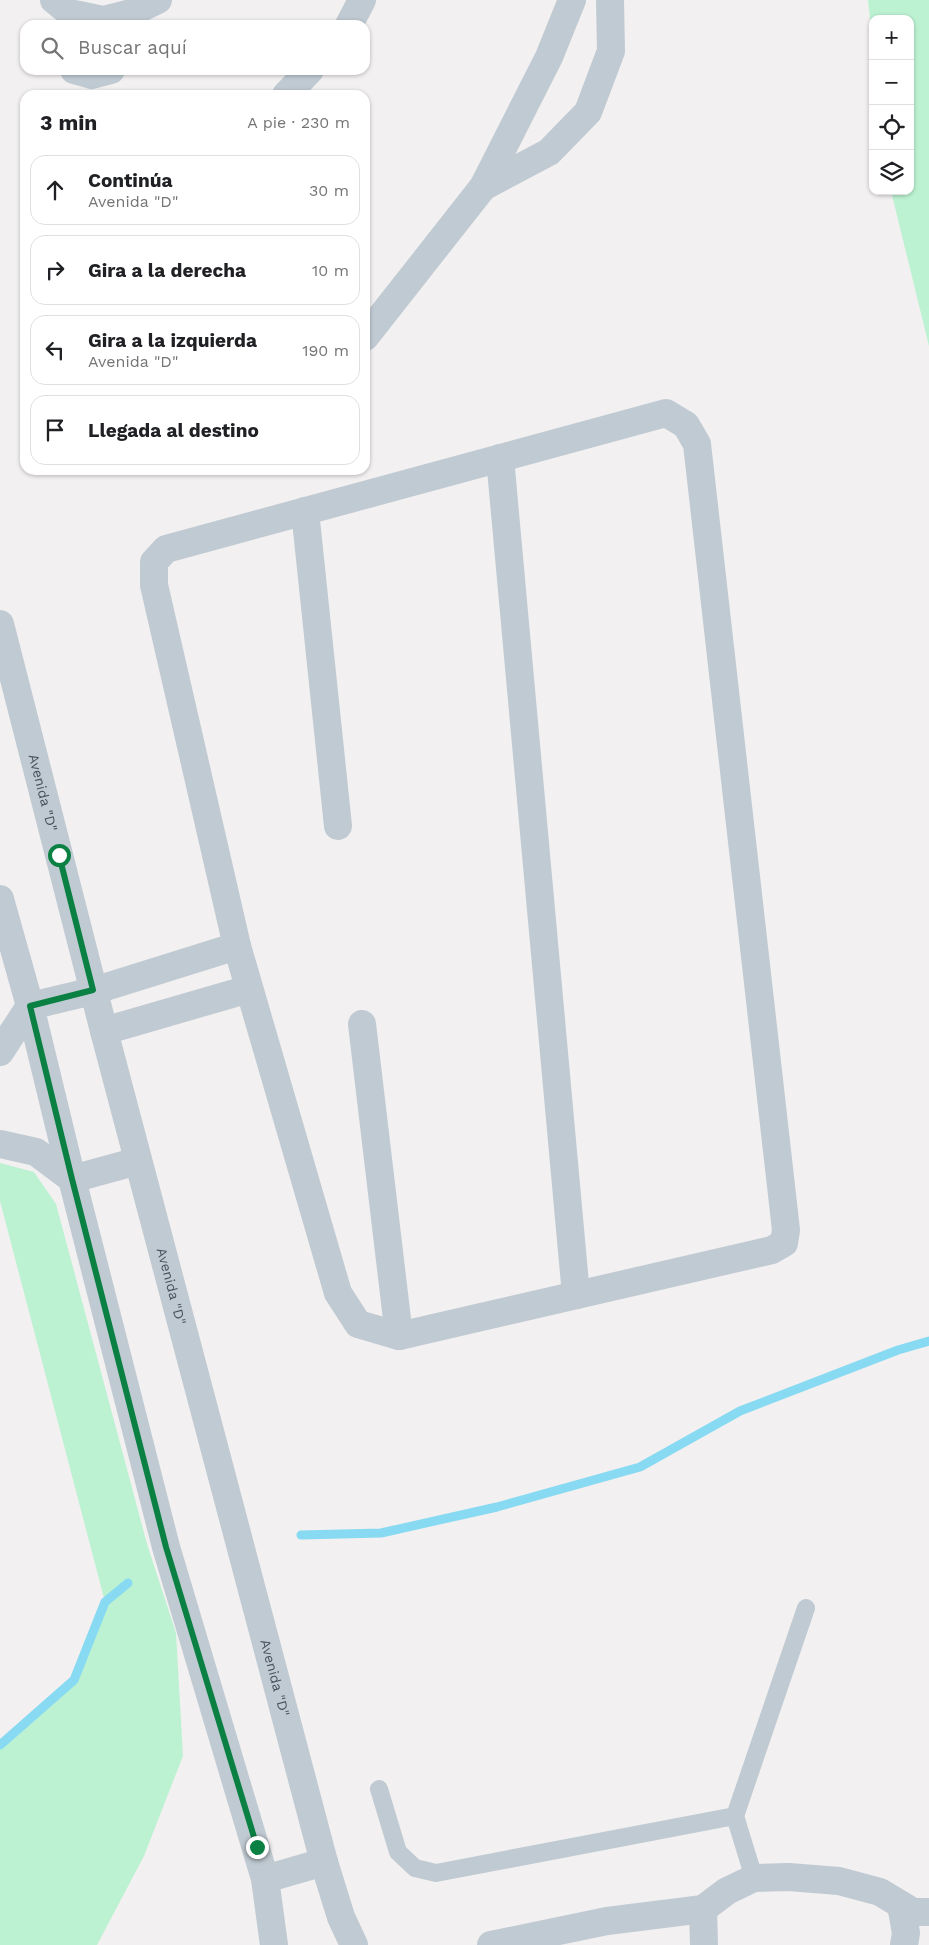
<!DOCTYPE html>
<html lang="es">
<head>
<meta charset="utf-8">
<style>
  :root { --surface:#fff; --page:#f6f6f6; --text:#202124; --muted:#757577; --line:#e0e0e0 }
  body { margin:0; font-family:"Work Sans",sans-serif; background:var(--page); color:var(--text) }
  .controls { position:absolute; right:15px; top:15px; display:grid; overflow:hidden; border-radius:10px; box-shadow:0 1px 4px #0004 }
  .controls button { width:45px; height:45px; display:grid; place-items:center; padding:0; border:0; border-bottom:1px solid var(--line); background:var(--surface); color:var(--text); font:25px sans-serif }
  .stop { position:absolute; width:15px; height:15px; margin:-11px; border:4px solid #0b8043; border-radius:50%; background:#fff }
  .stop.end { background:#0b8043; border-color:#fff; box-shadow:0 1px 5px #0008 }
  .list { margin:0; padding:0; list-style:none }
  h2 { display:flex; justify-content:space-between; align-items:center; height:65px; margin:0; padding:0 20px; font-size:21px }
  h2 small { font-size:16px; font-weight:400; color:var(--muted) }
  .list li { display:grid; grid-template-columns:32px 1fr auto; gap:15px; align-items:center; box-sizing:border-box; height:70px; margin:0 10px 10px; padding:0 10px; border:1px solid var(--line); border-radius:15px }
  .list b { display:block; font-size:19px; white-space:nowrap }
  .list p { margin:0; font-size:16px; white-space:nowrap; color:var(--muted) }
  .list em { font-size:16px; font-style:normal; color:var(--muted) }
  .icon { flex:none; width:28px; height:28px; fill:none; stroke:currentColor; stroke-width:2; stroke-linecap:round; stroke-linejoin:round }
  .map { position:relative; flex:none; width:929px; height:1945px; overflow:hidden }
  .search { position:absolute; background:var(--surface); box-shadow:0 1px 4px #0004; left:20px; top:20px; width:350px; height:55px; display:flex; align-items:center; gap:12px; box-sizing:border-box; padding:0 18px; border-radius:15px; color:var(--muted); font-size:19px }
  .panel { position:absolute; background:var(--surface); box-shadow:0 1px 4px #0004; left:20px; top:90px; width:350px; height:385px; border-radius:15px }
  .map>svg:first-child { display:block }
  .green { fill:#bcf2d2 }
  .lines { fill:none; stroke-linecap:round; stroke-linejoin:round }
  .stream { stroke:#87daf2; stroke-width:9 }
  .service { stroke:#c0cad2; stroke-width:18 }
  .minor { stroke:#c0cad2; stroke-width:28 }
  .route { stroke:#0b8043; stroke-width:6 }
  .labels { text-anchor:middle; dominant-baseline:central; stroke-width:5; stroke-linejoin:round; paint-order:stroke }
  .street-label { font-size:14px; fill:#46535f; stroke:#fff }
</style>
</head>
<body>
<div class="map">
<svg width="929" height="1945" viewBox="0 0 929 1945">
  <rect width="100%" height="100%" fill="#f2f0f0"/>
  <path class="green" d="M868,0H929V346L891,191H910V19H873V46Z
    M0,1163L34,1172L56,1204L147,1544L176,1633L183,1756L144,1856L97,1945H0V1745L74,1680L105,1602L0,1201Z"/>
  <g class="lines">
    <path class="stream" d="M301,1535L381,1533L497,1507L640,1467L740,1411L898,1350L929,1341
      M0,1745L74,1680L105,1602L128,1583"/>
    <path class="service" d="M379,1789L398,1852L415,1868L436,1873L735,1816L754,1878
      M735,1816L806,1608"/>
    <g class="minor">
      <path d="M54,0L70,13L103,20L131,13L158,0"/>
      <path d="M349,25L362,0"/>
      <path d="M74,70L92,75L111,70"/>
      <path d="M286,95L310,70"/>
      <path d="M483,187L549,152L588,112L611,51L610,0"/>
      <path d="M365,337L483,187L549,57L572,0"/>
      <path d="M666,413L686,425L697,444L786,1230L784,1243L772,1250L399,1336L358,1324L338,1293L237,946L154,585V562L166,549Z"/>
      <path d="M500,458L576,1295"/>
      <path d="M305,511L338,826"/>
      <path id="s1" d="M0,624L104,1031L324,1862L341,1917L354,1945"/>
      <path d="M0,899L30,1006L72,1179L166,1547L265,1879L274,1945"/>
      <path d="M362,1024L399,1336"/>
      <path d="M104,1031L249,989"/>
      <path d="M0,1052L30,1006L93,991L237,946"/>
      <path d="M0,1144L36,1152L72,1179L138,1161"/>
      <path d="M265,1879L324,1862"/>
      <path d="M901,1905L906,1933L904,1945"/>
      <path d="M703,1909L704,1945"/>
      <path d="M491,1945L607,1921L703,1909L727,1891L754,1878L789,1877L839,1881L880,1892L913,1912H929"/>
    </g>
  </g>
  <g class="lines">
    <path class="route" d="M59,855L93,990L30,1006L72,1179L166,1547L257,1847"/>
  </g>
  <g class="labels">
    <g class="street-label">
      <text stroke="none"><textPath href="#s1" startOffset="174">Avenida "D"</textPath></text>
      <text stroke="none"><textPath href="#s1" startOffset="684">Avenida "D"</textPath></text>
      <text stroke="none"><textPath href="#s1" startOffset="1089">Avenida "D"</textPath></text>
    </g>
  </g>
</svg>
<div class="controls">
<button>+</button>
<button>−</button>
<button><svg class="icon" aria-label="locate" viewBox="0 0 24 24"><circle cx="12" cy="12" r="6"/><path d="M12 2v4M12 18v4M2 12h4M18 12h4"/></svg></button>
<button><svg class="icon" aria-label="layers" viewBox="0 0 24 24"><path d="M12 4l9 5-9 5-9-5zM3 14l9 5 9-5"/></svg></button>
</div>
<div class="stop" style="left:59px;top:855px"></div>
<div class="stop end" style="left:257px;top:1847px"></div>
<div class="search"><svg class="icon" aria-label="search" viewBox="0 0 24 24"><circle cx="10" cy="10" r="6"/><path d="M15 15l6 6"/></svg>Buscar aquí</div>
<section class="panel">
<h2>3 min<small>A pie · 230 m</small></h2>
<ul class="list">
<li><svg class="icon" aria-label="ahead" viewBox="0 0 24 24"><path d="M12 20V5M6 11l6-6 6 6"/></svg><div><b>Continúa</b><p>Avenida &quot;D&quot;</p></div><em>30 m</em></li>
<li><svg class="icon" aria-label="right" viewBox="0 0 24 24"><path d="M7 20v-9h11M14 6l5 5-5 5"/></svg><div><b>Gira a la derecha</b></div><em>10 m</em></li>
<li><svg class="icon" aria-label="left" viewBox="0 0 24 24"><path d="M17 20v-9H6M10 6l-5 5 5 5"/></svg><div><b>Gira a la izquierda</b><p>Avenida &quot;D&quot;</p></div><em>190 m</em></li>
<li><svg class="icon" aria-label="arrive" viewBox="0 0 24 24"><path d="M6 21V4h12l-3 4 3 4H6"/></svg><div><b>Llegada al destino</b></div></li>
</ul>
</section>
</div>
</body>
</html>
